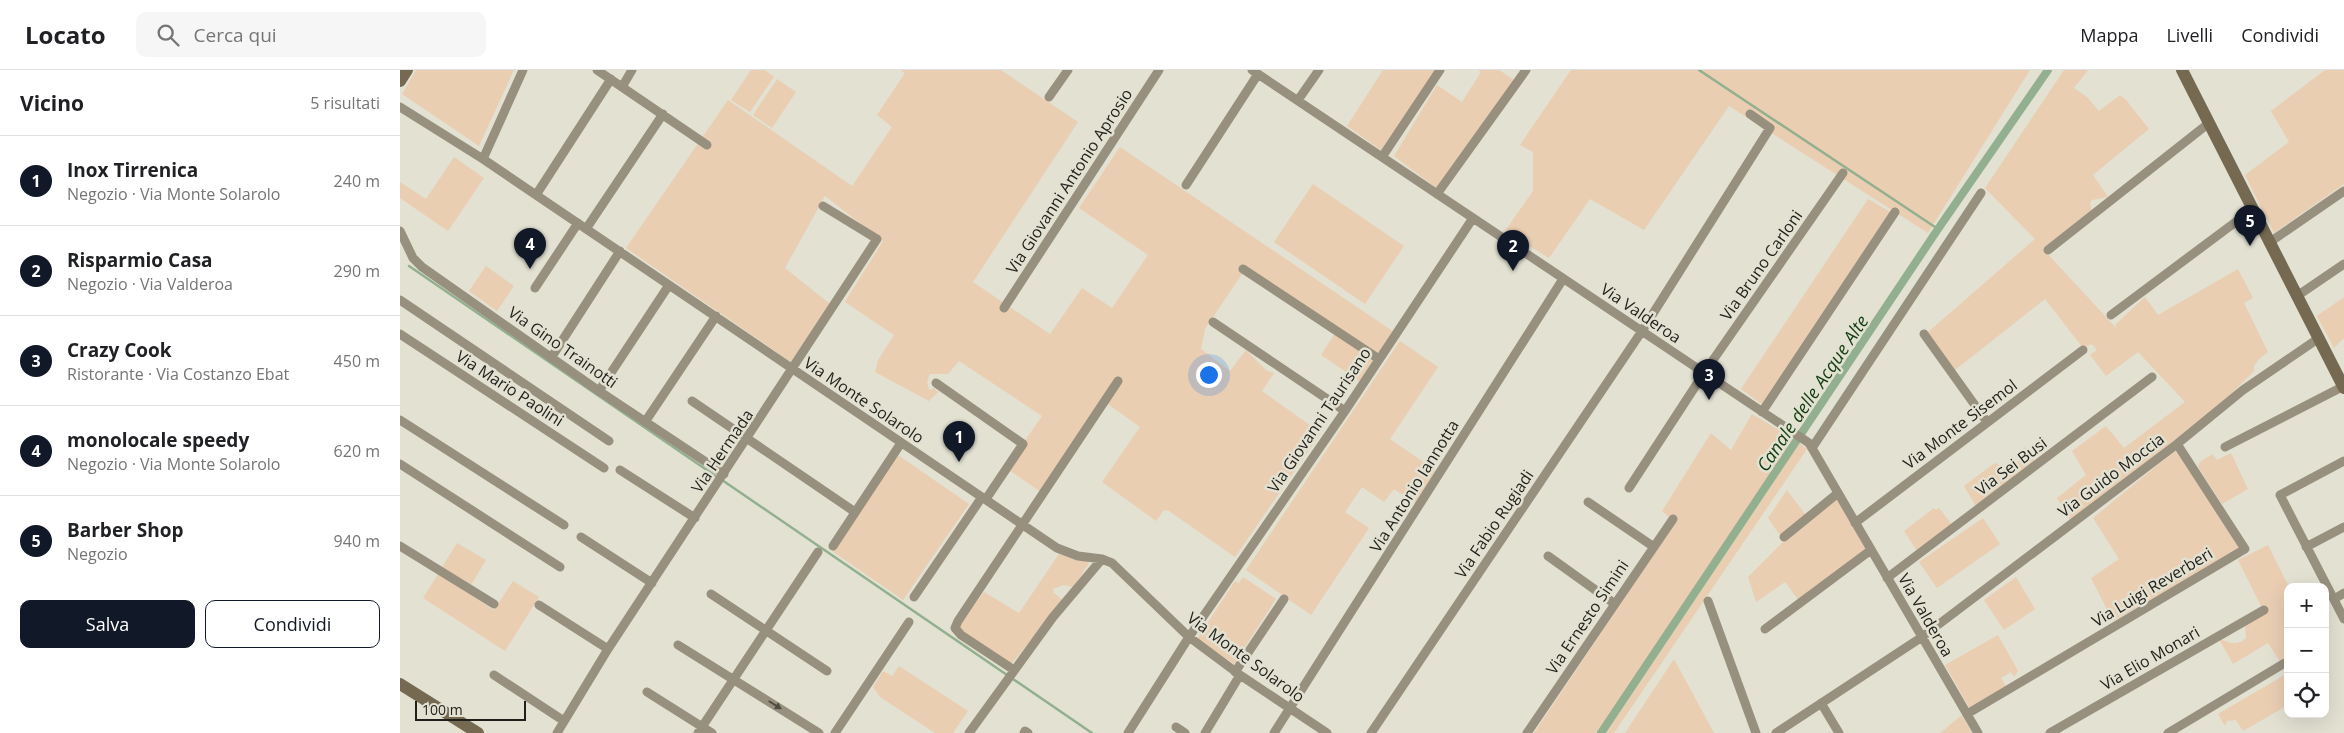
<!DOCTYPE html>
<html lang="it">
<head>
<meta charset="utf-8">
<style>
  :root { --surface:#fff; --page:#f6f6f6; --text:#202124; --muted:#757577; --line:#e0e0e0; --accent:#111827 }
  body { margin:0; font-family:"Open Sans",sans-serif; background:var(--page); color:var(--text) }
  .controls { position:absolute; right:15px; bottom:15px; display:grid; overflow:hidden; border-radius:10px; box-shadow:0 5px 20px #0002 }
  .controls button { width:45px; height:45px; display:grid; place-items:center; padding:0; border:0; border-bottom:1px solid var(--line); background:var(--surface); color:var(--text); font:25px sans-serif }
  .scale { position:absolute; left:15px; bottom:12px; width:111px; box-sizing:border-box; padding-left:5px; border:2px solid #201f1a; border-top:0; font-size:14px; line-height:18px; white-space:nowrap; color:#201f1a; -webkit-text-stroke:4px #e2e1d2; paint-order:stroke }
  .you { position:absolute; left:808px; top:304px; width:18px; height:18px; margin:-12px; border:4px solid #fff; border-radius:50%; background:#1a73e8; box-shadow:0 0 0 8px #1a73e833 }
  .badge { display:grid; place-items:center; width:32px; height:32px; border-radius:50%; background:var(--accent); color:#fff; font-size:16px; font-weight:700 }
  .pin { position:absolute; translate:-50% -41px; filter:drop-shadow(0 1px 2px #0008) }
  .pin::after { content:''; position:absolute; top:26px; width:18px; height:15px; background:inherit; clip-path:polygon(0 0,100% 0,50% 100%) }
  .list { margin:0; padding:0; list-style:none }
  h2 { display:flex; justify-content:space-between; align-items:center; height:65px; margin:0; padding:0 20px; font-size:21px }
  h2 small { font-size:16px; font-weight:400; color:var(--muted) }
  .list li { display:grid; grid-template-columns:32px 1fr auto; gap:15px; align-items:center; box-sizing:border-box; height:90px; padding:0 20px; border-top:1px solid var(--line) }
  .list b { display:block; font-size:19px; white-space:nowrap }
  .list p { margin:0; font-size:16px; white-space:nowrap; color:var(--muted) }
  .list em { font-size:16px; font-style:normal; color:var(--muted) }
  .actions { display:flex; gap:10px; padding:15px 20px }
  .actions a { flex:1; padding:11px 0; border:1px solid var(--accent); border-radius:10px; text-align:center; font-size:18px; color:var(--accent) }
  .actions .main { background:var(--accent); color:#fff }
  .icon { flex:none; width:28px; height:28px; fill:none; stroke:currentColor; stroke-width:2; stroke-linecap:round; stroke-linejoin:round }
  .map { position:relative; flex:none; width:1944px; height:663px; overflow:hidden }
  header { display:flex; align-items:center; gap:30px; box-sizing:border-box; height:70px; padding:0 25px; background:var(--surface); border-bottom:1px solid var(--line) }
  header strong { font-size:24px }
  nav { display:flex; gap:28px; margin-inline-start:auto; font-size:18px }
  .search { width:350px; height:45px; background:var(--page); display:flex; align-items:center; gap:12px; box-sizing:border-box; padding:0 18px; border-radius:10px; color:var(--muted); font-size:19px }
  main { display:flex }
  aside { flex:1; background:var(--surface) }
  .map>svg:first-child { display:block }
  .green { fill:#e9ceb2 }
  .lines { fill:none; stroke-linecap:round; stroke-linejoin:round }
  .stream { stroke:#92b08f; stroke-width:2.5 }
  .canal { stroke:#92b08f; stroke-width:8 }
  .street { stroke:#98907f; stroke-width:9 }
  .secondary { stroke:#756951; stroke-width:12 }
  .oneway { fill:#504c42 }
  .labels { text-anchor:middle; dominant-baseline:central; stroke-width:5; stroke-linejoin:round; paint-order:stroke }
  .street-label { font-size:16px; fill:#201f1a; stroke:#e2e1d2 }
  .water-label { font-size:18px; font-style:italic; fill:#113d10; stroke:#e2e1d2 }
</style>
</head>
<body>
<header>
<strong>Locato</strong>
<div class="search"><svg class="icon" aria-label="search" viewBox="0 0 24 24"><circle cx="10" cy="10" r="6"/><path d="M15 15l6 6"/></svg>Cerca qui</div>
<nav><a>Mappa</a><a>Livelli</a><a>Condividi</a></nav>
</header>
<main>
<aside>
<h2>Vicino<small>5 risultati</small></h2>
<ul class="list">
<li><span class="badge">1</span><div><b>Inox Tirrenica</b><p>Negozio · Via Monte Solarolo</p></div><em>240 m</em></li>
<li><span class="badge">2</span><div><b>Risparmio Casa</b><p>Negozio · Via Valderoa</p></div><em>290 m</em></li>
<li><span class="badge">3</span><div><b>Crazy Cook</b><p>Ristorante · Via Costanzo Ebat</p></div><em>450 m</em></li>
<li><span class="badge">4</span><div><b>monolocale speedy</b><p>Negozio · Via Monte Solarolo</p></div><em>620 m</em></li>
<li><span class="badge">5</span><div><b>Barber Shop</b><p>Negozio</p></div><em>940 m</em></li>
</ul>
<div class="actions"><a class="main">Salva</a><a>Condividi</a></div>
</aside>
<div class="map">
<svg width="1944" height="663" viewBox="0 0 1944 663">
  <rect width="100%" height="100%" fill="#e2e1d2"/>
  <path class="green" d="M16,0H114L79,76L2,24Z
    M351,0H365L374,7L350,42L331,30Z
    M500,0H601L678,52L573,212L650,264L682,218L712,238L748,185L679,138L720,77L994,262L978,286L846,198L805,259L801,279L830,301L846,280L867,301L874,303L862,321L921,363L835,487L769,441L764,440L756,451L702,412L740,357L705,332L641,422L606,398L642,346L559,291L548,304H530C527,310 526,314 530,320L534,318L538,322L529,331L475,302L478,290L494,265L445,232L483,171L425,126L385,198L430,234L391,292L226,178L328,30L452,116L492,57L477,45L505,3Z
    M983,0H1035L981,80L947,56Z
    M1078,0H1099L1116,11L1039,120L994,86L1037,15L1062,32L1081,2Z
    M1171,0H1630L1528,163L1329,36L1244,160L1190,129L1149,188L1105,161L1133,121V82L1120,75Z
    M1664,0H1688L1674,18L1687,27L1699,41L1720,25L1726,30L1749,59L1693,105L1708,127L1692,130L1690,133L1692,143L1645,181L1718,260L1715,255L1745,227L1758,245L1838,199L1853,228L1844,233L1868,282L1859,289L1854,296V301L1826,329L1671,452L1657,428L1686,405L1672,381L1706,356L1724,378L1785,332L1738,282L1706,306L1690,285L1697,280L1692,274L1683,278L1645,229L1555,300L1527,263L1635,169L1585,118Z
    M1925,0H1944V114L1874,163L1845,105L1889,72L1871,41Z
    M377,9L396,22L372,58L353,45Z
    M54,87L84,108L48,161L0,128V112L26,129Z
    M913,114L1004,176L965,234L874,172Z
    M1468,129L1494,144L1364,336L1341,319Z
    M86,196L114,216L97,241L69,221Z
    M1944,227V268L1934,278L1917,246Z
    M935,263L976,290L961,312L921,285Z
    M1000,271L1038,297L990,369L1038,402L1016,434L994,419L984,432L962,417L945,442L969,458L911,545L846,500Z
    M1352,344L1394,369L1407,379L1214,663H1134L1275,453L1262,441L1311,363L1331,380Z
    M1625,377L1638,396L1577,438L1564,416L1592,395L1597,393L1604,402L1613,398L1620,389L1619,382Z
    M1776,380L1841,479L1713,551L1691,508L1719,489L1693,448Z
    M1831,383L1848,419L1822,434L1798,397L1799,393L1812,384L1817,390Z
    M498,385L569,434L503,530L432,481Z
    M1387,420L1406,445L1434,422L1470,479L1399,531L1385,512L1356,532L1348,507L1384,471L1368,448Z
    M1534,438L1535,440L1539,438L1553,456L1519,484L1504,461Z
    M1583,448L1600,474L1537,518L1519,492Z
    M57,473L86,490L71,515L42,497Z
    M1868,475L1889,517L1888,584L1884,586L1881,593L1868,573L1833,594L1819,569C1829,572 1837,577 1846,568L1845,554L1865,544L1838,490Z
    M659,484L686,490L689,494C682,501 681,509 673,517L664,515L653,519L654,523L664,531L611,594L558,560L562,551L584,522L619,543Z
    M38,504L94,540L113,511L139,527L105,581L23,528Z
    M843,507L876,529L834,594L797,569L835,511L839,513Z
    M1616,507L1635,539L1604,560L1584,530Z
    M1598,565L1618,601L1614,607L1611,602L1601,608L1607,618L1570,639L1545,595Z
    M1274,589L1314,663H1225Z
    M499,596L568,641L553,663H535L480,627L473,617L483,601L492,606Z
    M1888,603V635L1843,661L1836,650L1827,651L1825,656L1818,644Z
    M1562,645L1572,663H1540Z"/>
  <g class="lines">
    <path class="stream" d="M1299,0L1538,159
      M9,196L317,407
      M322,410L692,663"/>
    <path class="canal" d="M1201,663L1538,159L1648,0"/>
    <path class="street" d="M197,0L307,75
      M852,0L1409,373L1578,663
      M222,17L232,0
      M649,27L668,0
      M898,30L919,0
      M0,37L83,89L657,478L678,486L702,489L712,493L789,567L840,605L927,663
      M982,87L1040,0
      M83,89L123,0
      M786,115L858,4
      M1037,124L1126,0
      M136,125L211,9
      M186,159L263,44
      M0,161L13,188L22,197L199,321L324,404
      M1870,172L1944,121
      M1648,180L1809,53
      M843,199L979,289
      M135,218L178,153
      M1897,226L1944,194
      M0,230L209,371
      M604,238L759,0
      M1711,245L1853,139
      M813,252L945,341
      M0,264L204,398
      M1524,264L1587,352
      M151,288L220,181
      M536,313L623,374L586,429
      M199,321L269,215
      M292,331L455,442
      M1362,342L1495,142
      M0,350L164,455
      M245,352L316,246
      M1825,377L1944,316
      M1412,378L1581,123
      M1944,391L1880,425L1944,549
      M0,394L160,497
      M220,400L295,448
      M1229,418L1304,303L1443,103
      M1188,432L1254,477
      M1455,453L1683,280
      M181,467L252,513
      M1384,467L1438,423
      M0,476L94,534
      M433,476L501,373
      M1906,477L1944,457
      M1148,486L1215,534
      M1487,508L1752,307
      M311,524L427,601
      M514,527L582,427
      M1934,529L1944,523
      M1308,531L1356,663
      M139,535L208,579
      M1365,559L1471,480
      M278,575L419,663
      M614,600L561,565L555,558L558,551L718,311
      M835,602L884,529
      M94,605L164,651
      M247,622L312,663
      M1421,633L1439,663
      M1567,644L1845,479L1777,374
      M776,657L785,663
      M157,663L208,579L477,169L423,136
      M298,663L418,482
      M435,663L509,552
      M569,663L653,547L702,489
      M624,663L625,661L628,663
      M728,663L789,567L945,341L1073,148
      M805,663L840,605
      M874,663L1163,209
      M971,663L1242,261L1370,58L1350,44
      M1127,663L1273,449
      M1376,663L1522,567L1777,374L1843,320L1919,268
      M1650,663L1864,540
      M1768,663L1888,591"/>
    <path class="secondary" d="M1782,0L1944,318
      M0,11L7,0
      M0,614L78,663"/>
  </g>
  <defs><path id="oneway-solid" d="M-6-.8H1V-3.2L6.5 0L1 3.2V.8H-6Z" transform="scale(1.25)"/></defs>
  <use class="oneway" href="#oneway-solid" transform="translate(375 635) rotate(32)"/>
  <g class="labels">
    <g class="street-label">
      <text transform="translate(669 111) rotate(-57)">Via Giovanni Antonio Aprosio</text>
      <text transform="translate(1361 195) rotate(-55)">Via Bruno Carloni</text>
      <text transform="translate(1241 243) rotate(34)">Via Valderoa</text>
      <text transform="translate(163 277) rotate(35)">Via Gino Trainotti</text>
      <text transform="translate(110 318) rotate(33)">Via Mario Paolini</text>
      <text transform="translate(464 330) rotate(34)">Via Monte Solarolo</text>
      <text transform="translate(919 350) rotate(-56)">Via Giovanni Taurisano</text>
      <text transform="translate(1560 354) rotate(-37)">Via Monte Sisemol</text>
      <text transform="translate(322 381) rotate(-56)">Via Hermada</text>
      <text transform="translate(1611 396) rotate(-37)">Via Sei Busi</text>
      <text transform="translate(1711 405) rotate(-37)">Via Guido Moccia</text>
      <text transform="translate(1014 416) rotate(-58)">Via Antonio Iannotta</text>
      <text transform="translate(1094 454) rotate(-56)">Via Fabio Rugiadi</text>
      <text transform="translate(1752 517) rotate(-31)">Via Luigi Reverberi</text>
      <text transform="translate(1526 545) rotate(60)">Via Valderoa</text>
      <text transform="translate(1187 547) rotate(-56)">Via Ernesto Simini</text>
      <text transform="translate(846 587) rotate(36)">Via Monte Solarolo</text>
      <text transform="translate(1750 588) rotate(-30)">Via Elio Monari</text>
    </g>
    <g class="water-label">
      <text transform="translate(1412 323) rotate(-56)">Canale delle Acque Alte</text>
    </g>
  </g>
</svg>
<div class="controls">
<button>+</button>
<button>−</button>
<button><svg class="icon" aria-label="locate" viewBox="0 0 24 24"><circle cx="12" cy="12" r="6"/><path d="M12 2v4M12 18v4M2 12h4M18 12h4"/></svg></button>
</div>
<div class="scale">100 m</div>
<div class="you"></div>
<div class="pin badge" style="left:559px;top:392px">1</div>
<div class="pin badge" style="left:1113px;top:201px">2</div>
<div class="pin badge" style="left:1309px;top:330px">3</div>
<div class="pin badge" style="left:130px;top:199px">4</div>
<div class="pin badge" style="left:1850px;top:176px">5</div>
</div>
</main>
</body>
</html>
